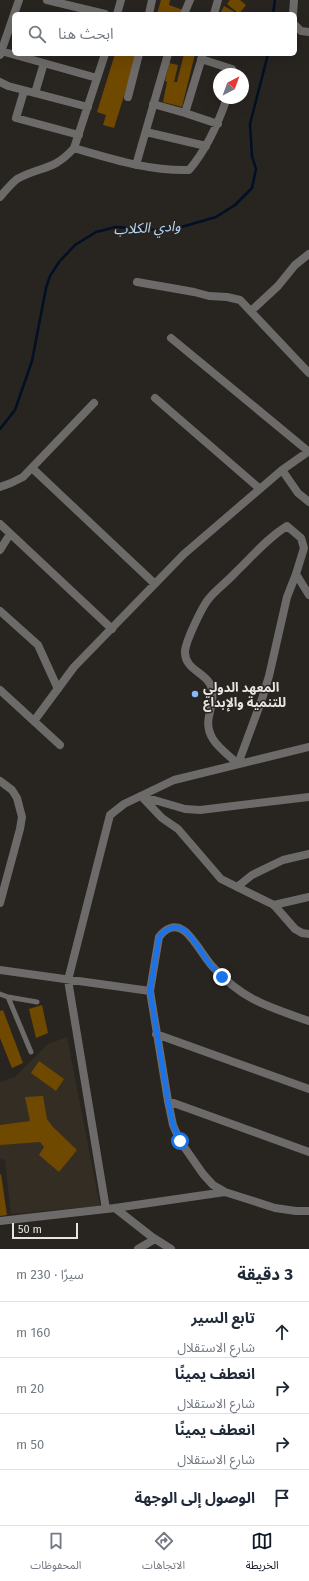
<!DOCTYPE html>
<html lang="ar">
<head>
<meta charset="utf-8">
<style>
  :root { --surface:#fff; --page:#f2f2f3; --text:#1f2937; --muted:#747a83; --line:#e0e1e3; --accent:#111827 }
  body { margin:0; font-family:"Fira Sans","Noto Sans Arabic",sans-serif; background:var(--page); color:var(--text); direction:rtl }
  .compass { position:absolute; left:213px; top:68px; width:36px; height:36px; border-radius:50%; background:var(--surface); box-shadow:0 4px 16px #0002; rotate:41deg }
  .scale { position:absolute; left:12px; bottom:10px; width:66px; box-sizing:border-box; padding-left:4px; border:2px solid #e7e5e2; border-top:0; font-size:11px; line-height:14px; white-space:nowrap; color:#e7e5e2; -webkit-text-stroke:3px #282420; paint-order:stroke }
  .stop { position:absolute; width:12px; height:12px; margin:-9px; border:3px solid #1a73e8; border-radius:50%; background:#fff }
  .stop.end { background:#1a73e8; border-color:#fff; box-shadow:0 1px 4px #0008 }
  .list { margin:0; padding:0; list-style:none }
  h2 { display:flex; justify-content:space-between; align-items:center; height:52px; margin:0; padding:0 16px; font-size:17px }
  h2 small { font-size:13px; font-weight:400; color:var(--muted) }
  .list li { display:grid; grid-template-columns:26px 1fr auto; gap:12px; align-items:center; box-sizing:border-box; height:56px; padding:0 16px; border-top:1px solid var(--line) }
  .list b { display:block; font-size:15px; white-space:nowrap }
  .list p { margin:0; font-size:13px; white-space:nowrap; color:var(--muted) }
  .list em { font-size:13px; font-style:normal; color:var(--muted) }
  .icon { flex:none; width:22px; height:22px; fill:none; stroke:currentColor; stroke-width:2; stroke-linecap:round; stroke-linejoin:round }
  .map { position:relative; flex:none; width:309px; height:1249px; overflow:hidden; direction:ltr }
  .search { position:absolute; background:var(--surface); box-shadow:0 4px 16px #0002; left:12px; right:12px; top:12px; height:44px; display:flex; align-items:center; gap:10px; box-sizing:border-box; padding:0 14px; border-radius:6px; color:var(--muted); font-size:15px }
  .sheet { height:276px; background:var(--surface) }
  nav { display:flex; justify-content:space-around; align-items:center; box-sizing:border-box; height:56px; border-top:1px solid var(--line); background:var(--surface); font-size:11px; color:var(--muted) }
  nav a { display:grid; justify-items:center; gap:2px }
  nav .on { color:var(--accent) }
  .map>svg:first-child { display:block }
  .built { fill:#342d24 }
  .lines { fill:none; stroke-linecap:round; stroke-linejoin:round }
  .stream { stroke:#011024; stroke-width:2.5 }
  .building { fill:#704900 }
  .service { stroke:#6c6b69; stroke-width:5 }
  .minor { stroke:#6c6b69; stroke-width:8 }
  .route { stroke:#1a73e8; stroke-width:5 }
  .poi-dot { fill:#84bcfb; stroke:#282420; stroke-width:1.5 }
  .labels { text-anchor:middle; dominant-baseline:central; stroke-width:3; stroke-linejoin:round; paint-order:stroke }
  .poi-label { font-size:13px; font-weight:bold; fill:#e7e5e2; stroke:#282420; text-anchor:start }
  .water-label { font-size:14px; font-style:italic; fill:#b8d7fa; stroke:#282420 }
</style>
</head>
<body>
<div class="map">
<svg width="309" height="1249" viewBox="0 0 309 1249">
  <rect width="100%" height="100%" fill="#282420"/>
  <path class="built" d="M67,1037L100,1206L11,1214L5,1160L0,1159V1082L15,1077L48,1044Z"/>
  <g class="lines">
    <path class="stream" d="M273,14L275,0
      M0,429L15,410L32,361L46,288L50,276L59,262L75,245L96,232L116,227L156,230L178,228L216,217L235,205L252,188L256,169L252,156L250,124L268,54"/>
  </g>
  <path class="building" d="M161,0H170L169,5L183,10L182,14H157Z
    M230,0H240L246,5L239,14L227,4Z
    M224,6L238,14H220Z
    M115,54H137L114,128L103,125L106,115L97,112Z
    M184,54H195L182,107L163,102L167,82L165,81L169,63L178,65L174,82H177Z
    M42,1005L48,1033L36,1038L29,1009Z
    M3,1010L23,1063L12,1068L0,1038V1011Z
    M39,1061L64,1079L56,1091L31,1073Z
    M43,1096L47,1119L53,1127L77,1150L59,1172L39,1155L44,1147L40,1142L0,1145V1125L30,1121L25,1097Z
    M1,1174L7,1215L0,1216V1175Z"/>
  <g class="lines">
    <path class="service" d="M0,994L8,997L31,1052
      M8,997L37,1002"/>
    <path class="minor" d="M47,0L105,14
      M117,14L121,0
      M149,14L152,0
      M184,14L190,0
      M214,14L218,0
      M293,14L294,0
      M295,25L301,31L309,32
      M1,51L97,78
      M0,55L19,0
      M201,59L232,69L234,74
      M0,82L8,86L88,107
      M24,91L16,118L79,135
      M35,93L44,63
      M128,97L139,54
      M153,104L185,113L218,124
      M185,113L203,54
      M146,132L206,146
      M74,148C112,159 149,171 189,170C207,149 218,124 227,98
      M136,165L168,54
      M0,197C5,191 11,184 17,179C40,166 54,171 74,148L105,54
      M137,282L194,292L209,296L227,297L240,300L309,373
      M251,311L278,286L295,265L309,254
      M171,338L308,451
      M155,398L260,489
      M32,468L155,584
      M282,470L298,493L309,502
      M0,487L11,483L23,477L94,403
      M0,524L112,629
      M287,526L301,538L304,548L296,574L287,597L269,676L262,699L238,764C223,750 204,739 209,716C211,707 214,697 212,689C208,672 184,671 185,651C186,640 201,610 207,601C214,591 227,582 235,573C252,557 266,539 287,526Z
      M0,550L10,534
      M296,574L309,595
      M0,611L38,645L58,689
      M0,690L60,745
      M34,721L74,667L184,554L282,470L309,451
      M0,781L12,790L17,798L22,817L20,829L0,903
      M141,796L162,818L178,829L221,879L274,905L295,929L302,933L309,934
      M144,797L185,809L200,810L309,797
      M237,887L252,875L283,860L309,854
      M274,905L309,897
      M0,970L150,991
      M309,1021C266,1006 243,1000 212,966C204,957 192,935 183,930C174,924 165,929 159,937L150,991L168,1101L173,1125L180,1141L203,1174L213,1185L225,1192L275,1208L296,1211H309
      M156,1034L309,1089
      M168,1101L309,1152
      M115,1208L152,1237L171,1249
      M106,1209L68,980L110,815L124,804L174,780L309,747
      M0,1221L115,1208L225,1192
      M138,1249L155,1239"/>
  </g>
  <g class="lines">
    <path class="route" d="M180,1141L173,1125L168,1101L150,991L159,937C165,929 175,924 184,930C193,936 202,954 209,963C213,968 218,972 222,977"/>
  </g>
  <circle class="poi-dot" cx="195" cy="694" r="4"/>
  <g class="labels">
    <g class="poi-label">
      <text x="203" y="687">المعهد الدولي<tspan x="203" dy="15">للتنمية والإبداع</tspan></text>
    </g>
    <g class="water-label">
      <text transform="translate(147 228) rotate(-3)">وادي الكلاب</text>
    </g>
  </g>
</svg>
<svg class="compass" viewBox="-18 -18 36 36"><path d="M0-13l5 13h-10z" fill="#e53935"/><path d="M0 13l5-13h-10z" fill="#747a83"/></svg>
<div class="scale">50 m</div>
<div class="stop" style="left:180px;top:1141px"></div>
<div class="stop end" style="left:222px;top:977px"></div>
<div class="search"><svg class="icon" aria-label="search" viewBox="0 0 24 24"><circle cx="10" cy="10" r="6"/><path d="M15 15l6 6"/></svg>ابحث هنا</div>
</div>
<section class="sheet">
<h2>3 دقيقة<small>سيرًا · 230 m</small></h2>
<ul class="list">
<li><svg class="icon" aria-label="ahead" viewBox="0 0 24 24"><path d="M12 20V5M6 11l6-6 6 6"/></svg><div><b>تابع السير</b><p>شارع الاستقلال</p></div><em>160 m</em></li>
<li><svg class="icon" aria-label="right" viewBox="0 0 24 24"><path d="M7 20v-9h11M14 6l5 5-5 5"/></svg><div><b>انعطف يمينًا</b><p>شارع الاستقلال</p></div><em>20 m</em></li>
<li><svg class="icon" aria-label="right" viewBox="0 0 24 24"><path d="M7 20v-9h11M14 6l5 5-5 5"/></svg><div><b>انعطف يمينًا</b><p>شارع الاستقلال</p></div><em>50 m</em></li>
<li><svg class="icon" aria-label="arrive" viewBox="0 0 24 24"><path d="M6 21V4h12l-3 4 3 4H6"/></svg><div><b>الوصول إلى الوجهة</b></div></li>
</ul>
</section>
<nav>
<a class="on"><svg class="icon" aria-label="map" viewBox="0 0 24 24"><path d="M3 6l6-2 6 2 6-2v14l-6 2-6-2-6 2zM9 4v14M15 6v14"/></svg>الخريطة</a>
<a><svg class="icon" aria-label="directions" viewBox="0 0 24 24"><path d="M12 3l9 9-9 9-9-9zM9 14v-3h6M13 9l2 2-2 2"/></svg>الاتجاهات</a>
<a><svg class="icon" aria-label="saved" viewBox="0 0 24 24"><path d="M7 4h10v16l-5-4-5 4z"/></svg>المحفوظات</a>
</nav>
</body>
</html>
